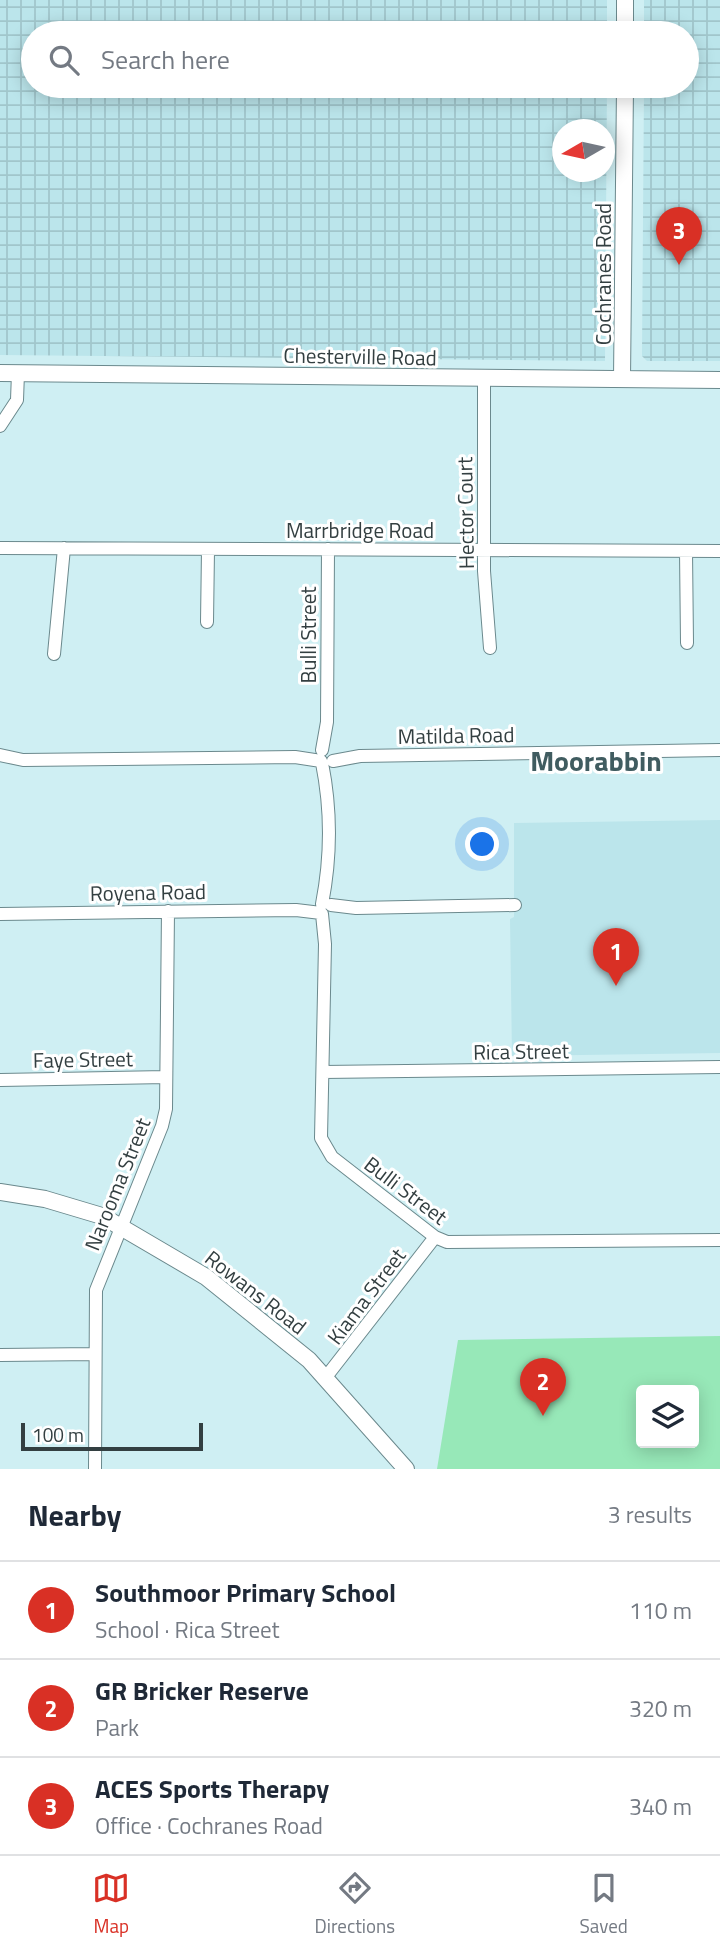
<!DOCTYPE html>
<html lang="en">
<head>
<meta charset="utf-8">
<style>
  :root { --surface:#fff; --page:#f6f6f7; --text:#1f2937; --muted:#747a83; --line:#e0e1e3; --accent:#d93025 }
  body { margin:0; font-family:"Titillium Web",sans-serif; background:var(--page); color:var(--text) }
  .controls { position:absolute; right:21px; bottom:21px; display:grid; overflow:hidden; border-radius:7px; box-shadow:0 4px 18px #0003 }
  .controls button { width:63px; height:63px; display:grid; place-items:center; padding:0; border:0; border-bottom:2px solid var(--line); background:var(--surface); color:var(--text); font:35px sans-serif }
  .compass { position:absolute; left:552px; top:119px; width:63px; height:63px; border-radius:50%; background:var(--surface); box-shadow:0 4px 18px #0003; rotate:261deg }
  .scale { position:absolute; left:21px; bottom:18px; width:182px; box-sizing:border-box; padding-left:7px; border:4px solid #333f41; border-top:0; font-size:19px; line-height:24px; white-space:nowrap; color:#333f41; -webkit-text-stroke:5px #fff; paint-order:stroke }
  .you { position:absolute; left:483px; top:845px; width:24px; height:24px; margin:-18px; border:5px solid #fff; border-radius:50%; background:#1a73e8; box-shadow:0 0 0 10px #1a73e833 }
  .badge { display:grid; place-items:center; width:46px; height:46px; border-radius:50%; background:var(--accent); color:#fff; font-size:23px; font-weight:700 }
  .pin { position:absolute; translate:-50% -58px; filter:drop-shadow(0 2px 4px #0008) }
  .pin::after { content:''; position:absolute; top:37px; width:24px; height:21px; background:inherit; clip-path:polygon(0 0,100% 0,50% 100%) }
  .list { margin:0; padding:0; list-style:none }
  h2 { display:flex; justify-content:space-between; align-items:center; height:91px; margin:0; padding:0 28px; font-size:30px }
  h2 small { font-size:23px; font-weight:400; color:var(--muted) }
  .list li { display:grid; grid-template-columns:46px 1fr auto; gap:21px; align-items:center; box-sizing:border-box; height:98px; padding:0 28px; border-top:2px solid var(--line) }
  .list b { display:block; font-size:26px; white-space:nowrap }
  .list p { margin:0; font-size:23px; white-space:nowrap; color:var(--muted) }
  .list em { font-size:23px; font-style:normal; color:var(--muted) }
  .icon { flex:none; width:38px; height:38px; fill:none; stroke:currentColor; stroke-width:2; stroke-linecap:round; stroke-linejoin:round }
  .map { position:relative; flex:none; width:720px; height:1469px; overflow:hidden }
  .search { position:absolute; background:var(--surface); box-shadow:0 4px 18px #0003; left:21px; right:21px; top:21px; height:77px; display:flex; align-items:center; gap:18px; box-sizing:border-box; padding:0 24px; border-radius:38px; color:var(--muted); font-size:26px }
  .sheet { height:385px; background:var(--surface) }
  nav { display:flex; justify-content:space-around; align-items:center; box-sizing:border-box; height:98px; border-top:2px solid var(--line); background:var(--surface); font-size:19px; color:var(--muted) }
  nav a { display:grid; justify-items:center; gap:4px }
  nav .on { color:var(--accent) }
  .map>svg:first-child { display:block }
  .built { fill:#bbe5eb }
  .industrial { fill:url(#industrial-grid); fill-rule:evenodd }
  .green { fill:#97e8b8; fill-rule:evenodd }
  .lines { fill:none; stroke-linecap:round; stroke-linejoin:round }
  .street-casing { stroke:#6b898d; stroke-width:14 }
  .secondary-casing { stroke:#6b898d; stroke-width:18 }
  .street { stroke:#fff; stroke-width:12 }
  .secondary { stroke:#fff; stroke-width:16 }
  .labels { text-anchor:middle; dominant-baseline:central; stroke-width:6; stroke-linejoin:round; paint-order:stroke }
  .street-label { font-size:21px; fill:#333f41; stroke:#fff }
  .district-label { font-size:28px; font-weight:bold; fill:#405c60; stroke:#fff }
</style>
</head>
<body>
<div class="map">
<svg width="720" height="1469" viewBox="0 0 720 1469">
  <defs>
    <pattern id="industrial-grid" width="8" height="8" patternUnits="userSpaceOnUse" patternTransform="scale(1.75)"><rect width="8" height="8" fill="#bbe5eb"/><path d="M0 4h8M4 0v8" fill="none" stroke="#a1c6cb"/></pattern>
  </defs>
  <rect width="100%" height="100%" fill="#cfeff3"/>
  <path class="built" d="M720,820V1053L512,1056L510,919L514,917V823Z"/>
  <path class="industrial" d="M0,0H607V33H33V86H607L605,361L0,355ZM562,130H604V172H562Z
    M644,0H720V361H647L642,356L644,86H687V33H644Z"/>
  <path class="green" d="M720,1336V1469H437L458,1340ZM641,1390H694V1443H641Z"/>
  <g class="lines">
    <defs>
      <path id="street" d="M484,378V571L490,648
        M0,426L17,400L18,373
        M0,548L720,551
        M686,551L687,643
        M207,622L208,550
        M54,654L64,548
        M322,750L327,722L328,549
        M0,755L23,760L295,757L321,761
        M333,761L360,756L720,750
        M322,904C331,858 331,808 322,763
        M331,905L356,908L515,905
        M0,914L296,910L321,913
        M322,914L325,944L321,1138L332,1157L435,1237L447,1242L720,1240
        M323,1072L720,1067
        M0,1080L166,1077
        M0,1355L95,1354
        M326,1377L435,1237
        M95,1469L96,1290L162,1126L166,1109L168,911"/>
      <path id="secondary" d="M625,33V0
        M0,373L720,380
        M622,379L625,86
        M0,1192L45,1199L102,1216L206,1277L309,1360L406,1469"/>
    </defs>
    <use href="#street" class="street-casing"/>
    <use href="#secondary" class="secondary-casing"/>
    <use href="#street" class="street"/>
    <use href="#secondary" class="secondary"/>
  </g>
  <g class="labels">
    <g class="street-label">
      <text transform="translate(603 274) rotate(-90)">Cochranes Road</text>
      <text transform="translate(360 356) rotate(1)">Chesterville Road</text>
      <text transform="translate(465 513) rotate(-91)">Hector Court</text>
      <text x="360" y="530">Marrbridge Road</text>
      <text transform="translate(308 635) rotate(-90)">Bulli Street</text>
      <text transform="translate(456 735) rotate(-1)">Matilda Road</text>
      <text transform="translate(148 892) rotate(-1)">Royena Road</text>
      <text transform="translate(521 1051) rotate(-1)">Rica Street</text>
      <text transform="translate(83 1059) rotate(-1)">Faye Street</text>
      <text transform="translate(117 1184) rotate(-68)">Narooma Street</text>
      <text transform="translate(406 1190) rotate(37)">Bulli Street</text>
      <text transform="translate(256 1292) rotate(38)">Rowans Road</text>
      <text transform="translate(366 1296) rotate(-53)">Kiama Street</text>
    </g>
    <g class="district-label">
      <text x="596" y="760">Moorabbin</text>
    </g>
  </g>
</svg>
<div class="controls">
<button><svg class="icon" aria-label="layers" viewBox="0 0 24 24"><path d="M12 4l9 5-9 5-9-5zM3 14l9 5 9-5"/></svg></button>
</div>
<svg class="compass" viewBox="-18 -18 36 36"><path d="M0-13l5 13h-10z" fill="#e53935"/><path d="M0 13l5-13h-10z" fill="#747a83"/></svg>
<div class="scale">100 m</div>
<div class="you"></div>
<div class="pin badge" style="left:616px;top:986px">1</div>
<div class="pin badge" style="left:543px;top:1416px">2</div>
<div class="pin badge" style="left:679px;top:265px">3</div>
<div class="search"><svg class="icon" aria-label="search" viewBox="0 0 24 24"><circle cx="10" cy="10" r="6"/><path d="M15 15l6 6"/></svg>Search here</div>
</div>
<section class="sheet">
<h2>Nearby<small>3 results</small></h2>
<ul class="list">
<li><span class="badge">1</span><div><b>Southmoor Primary School</b><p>School · Rica Street</p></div><em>110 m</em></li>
<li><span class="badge">2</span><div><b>GR Bricker Reserve</b><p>Park</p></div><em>320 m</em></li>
<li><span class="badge">3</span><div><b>ACES Sports Therapy</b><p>Office · Cochranes Road</p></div><em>340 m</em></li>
</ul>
</section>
<nav>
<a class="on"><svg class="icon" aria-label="map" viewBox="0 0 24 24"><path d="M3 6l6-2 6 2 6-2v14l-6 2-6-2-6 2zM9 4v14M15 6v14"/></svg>Map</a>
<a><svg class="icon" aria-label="directions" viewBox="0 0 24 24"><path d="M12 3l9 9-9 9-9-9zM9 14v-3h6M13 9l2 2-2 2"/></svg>Directions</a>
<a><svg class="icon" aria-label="saved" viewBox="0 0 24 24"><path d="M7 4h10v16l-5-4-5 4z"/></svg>Saved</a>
</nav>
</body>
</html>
